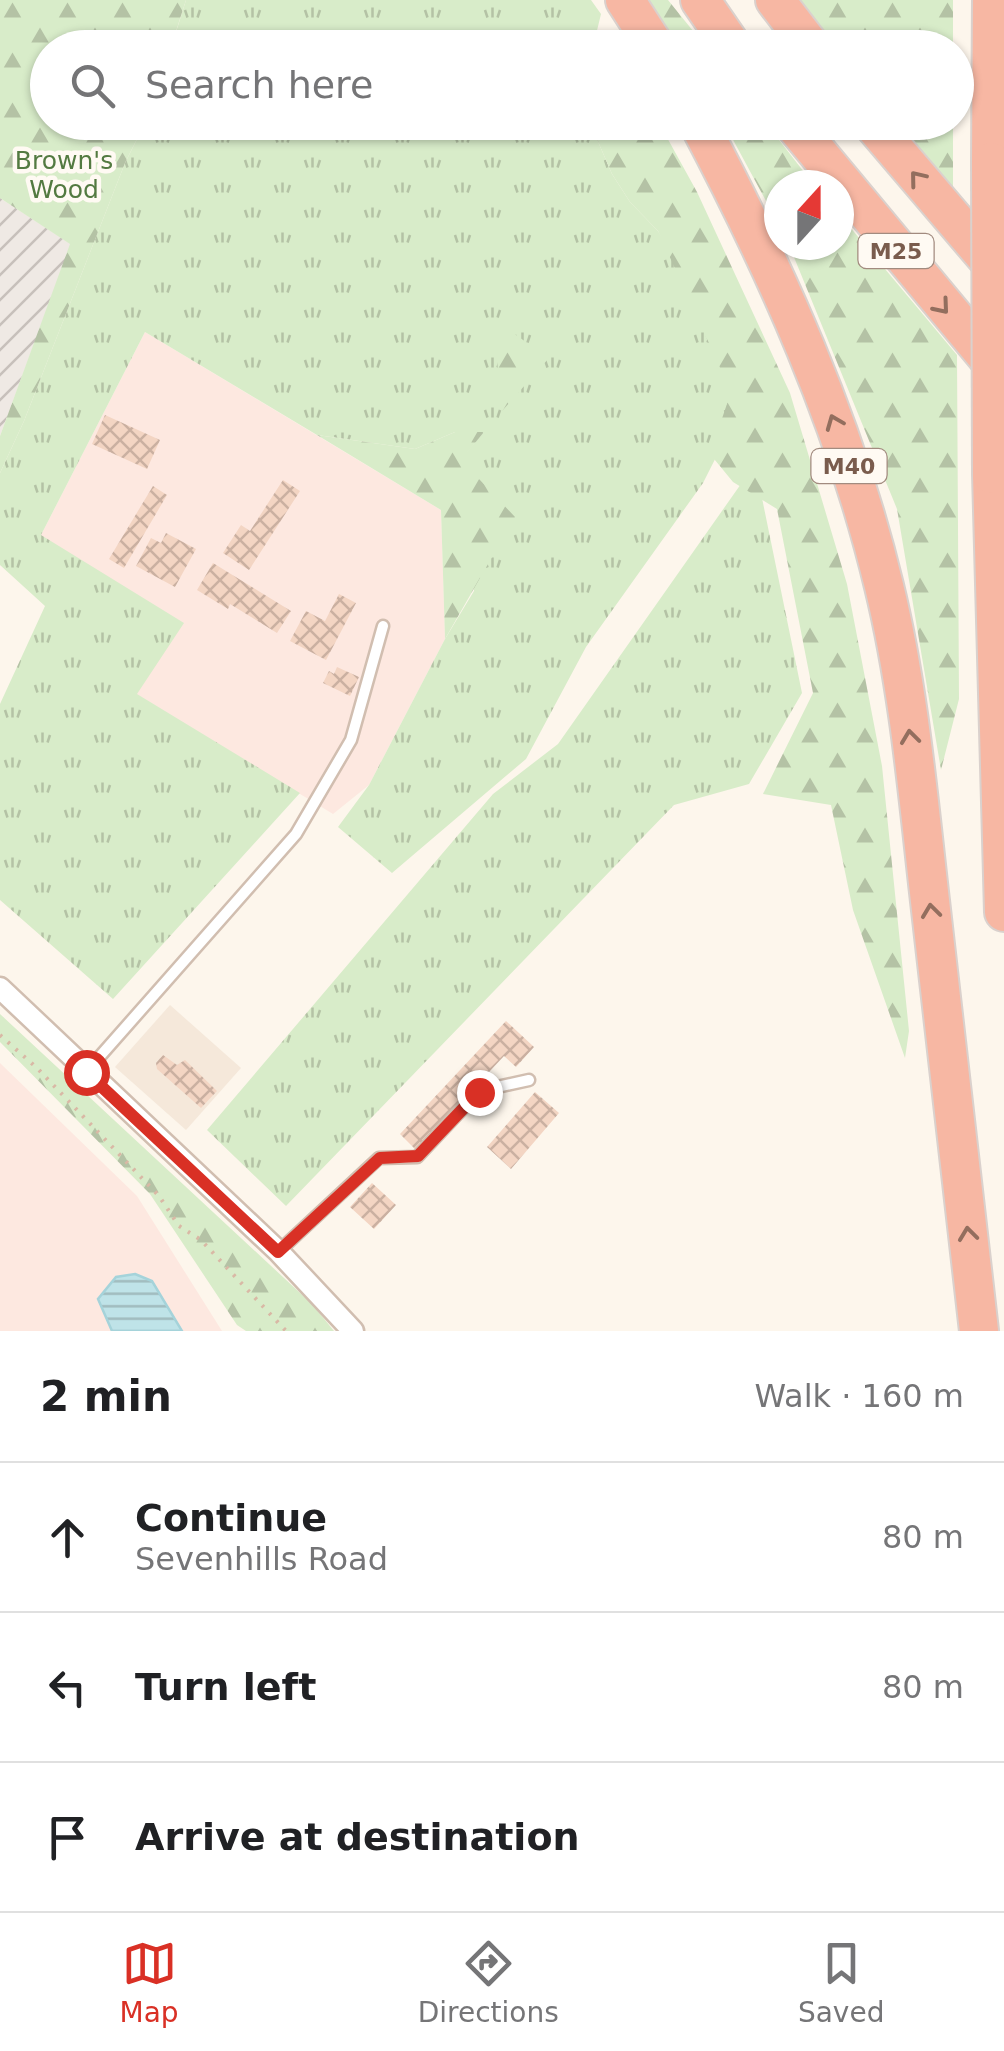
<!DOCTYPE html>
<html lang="en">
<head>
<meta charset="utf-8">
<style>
  :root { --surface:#fff; --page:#f2f2f2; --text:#202124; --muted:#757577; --line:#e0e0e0; --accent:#d93025 }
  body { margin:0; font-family:"DejaVu Sans",sans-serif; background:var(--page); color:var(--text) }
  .compass { position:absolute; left:764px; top:170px; width:90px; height:90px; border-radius:50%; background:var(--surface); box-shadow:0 2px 8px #0004; rotate:21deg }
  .stop { position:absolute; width:30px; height:30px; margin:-22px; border:8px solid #d93025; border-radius:50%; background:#fff }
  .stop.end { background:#d93025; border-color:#fff; box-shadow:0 2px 10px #0008 }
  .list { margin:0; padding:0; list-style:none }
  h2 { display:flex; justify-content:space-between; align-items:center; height:130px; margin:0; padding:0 40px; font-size:42px }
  h2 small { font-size:32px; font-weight:400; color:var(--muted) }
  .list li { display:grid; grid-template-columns:65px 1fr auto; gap:30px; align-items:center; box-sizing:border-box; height:150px; padding:0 40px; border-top:2px solid var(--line) }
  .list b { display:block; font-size:38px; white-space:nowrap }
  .list p { margin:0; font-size:32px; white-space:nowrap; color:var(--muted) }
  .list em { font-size:32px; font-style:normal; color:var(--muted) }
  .icon { flex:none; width:55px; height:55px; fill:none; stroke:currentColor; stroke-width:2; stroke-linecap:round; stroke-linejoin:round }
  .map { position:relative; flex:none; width:1004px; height:1331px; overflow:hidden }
  .search { position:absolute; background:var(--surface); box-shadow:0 2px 8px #0004; left:30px; right:30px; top:30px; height:110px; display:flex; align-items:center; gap:25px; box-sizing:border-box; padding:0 35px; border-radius:55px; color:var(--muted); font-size:38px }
  .sheet { height:580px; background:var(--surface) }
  nav { display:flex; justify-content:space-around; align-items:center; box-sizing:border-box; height:140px; border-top:2px solid var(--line); background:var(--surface); font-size:28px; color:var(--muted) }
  nav a { display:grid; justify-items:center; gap:5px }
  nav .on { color:var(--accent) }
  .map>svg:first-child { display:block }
  .residential { fill:#f5e8da }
  .commercial { fill:#fde8e0 }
  .industrial { fill:url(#industrial-furrows) }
  .grass { fill:url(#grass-tufts) }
  .forest { fill:url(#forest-firs) }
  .water { fill:url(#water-rules); stroke:#a5d3da; stroke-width:2.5 }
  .building { fill:url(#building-cross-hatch) }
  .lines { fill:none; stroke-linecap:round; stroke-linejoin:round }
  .service-casing { stroke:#d1beb0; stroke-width:15 }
  .minor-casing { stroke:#d1beb0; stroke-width:25 }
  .motorway-casing { stroke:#dad1cd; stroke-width:42 }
  .path { stroke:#d9b8a5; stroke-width:4; stroke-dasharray:2.5 8; stroke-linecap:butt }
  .service { stroke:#fff; stroke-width:10 }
  .minor { stroke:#fff; stroke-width:20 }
  .motorway { stroke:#f7b7a3; stroke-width:38 }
  .motorway-bridge-casing { stroke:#dad1cd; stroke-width:42; stroke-linecap:butt }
  .motorway-bridge { stroke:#f7b7a3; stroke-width:38 }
  .oneway { stroke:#936e5e }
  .route { stroke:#d93025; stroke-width:12 }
  .labels { text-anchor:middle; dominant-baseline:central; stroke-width:9; stroke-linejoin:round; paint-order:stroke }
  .shield { fill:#fffaf3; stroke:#a28b7f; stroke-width:2.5 }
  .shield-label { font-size:22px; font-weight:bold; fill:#7a5c4d }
  .park-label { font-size:25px; fill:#537a41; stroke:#fffaf3 }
</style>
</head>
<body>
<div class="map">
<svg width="1004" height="1331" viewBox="0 0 1004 1331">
  <defs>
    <pattern id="industrial-furrows" width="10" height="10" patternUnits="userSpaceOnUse" patternTransform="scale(2.5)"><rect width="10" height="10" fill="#efe9e4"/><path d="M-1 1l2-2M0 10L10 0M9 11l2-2" fill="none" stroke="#c7c0bb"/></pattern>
    <pattern id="grass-tufts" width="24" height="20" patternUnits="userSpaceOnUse" patternTransform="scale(2.5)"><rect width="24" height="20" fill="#d8ecc9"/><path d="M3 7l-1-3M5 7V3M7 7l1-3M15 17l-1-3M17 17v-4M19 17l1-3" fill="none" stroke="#b4c2a5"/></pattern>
    <pattern id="forest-firs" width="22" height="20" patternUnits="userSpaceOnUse" patternTransform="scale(2.5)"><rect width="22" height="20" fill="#d8ecc9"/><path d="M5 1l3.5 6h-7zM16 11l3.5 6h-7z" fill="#b4c2a5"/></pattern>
    <pattern id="water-rules" width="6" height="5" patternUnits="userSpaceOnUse" patternTransform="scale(2.5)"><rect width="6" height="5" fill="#bfe3e8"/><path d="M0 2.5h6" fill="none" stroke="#a0bbbe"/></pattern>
    <pattern id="building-cross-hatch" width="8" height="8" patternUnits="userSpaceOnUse" patternTransform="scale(2.5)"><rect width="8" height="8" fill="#f3d5c3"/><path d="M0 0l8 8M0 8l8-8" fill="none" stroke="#cab0a1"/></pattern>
  </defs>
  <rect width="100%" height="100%" fill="#fdf6ec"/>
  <path class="residential" d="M170,1005L241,1068L186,1130L115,1067Z"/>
  <path class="commercial" d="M145,332L441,510L445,639L369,785L333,814L136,694L41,535Z
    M0,1063L137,1196L222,1331H0Z"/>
  <path class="industrial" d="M0,198L71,244L0,436Z"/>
  <path class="grass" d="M186,0H591L601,14L593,47L171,48Z
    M145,123H590L612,174L630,202L658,231L751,388L703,483L586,647L526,759L392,873L338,827L369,785L445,639L474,591L460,460L483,433L455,432L415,449L317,435L145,332L41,535L184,623L137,694L300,793L113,999L0,900V704L45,606L0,565V473L24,421L125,163Z
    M755,464L802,693L749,784L674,805L286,1206L207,1130L493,794L558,744Z"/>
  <path class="forest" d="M0,0H186L171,47L48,48V122L145,123L125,163L24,421L0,473V436L70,244L0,198Z
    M645,0H668L706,47H676Z
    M800,0H953V47H837Z
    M590,123H659L697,192L790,393L847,584L882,766L909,1031L905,1058L853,910L831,805L763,794L813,693L777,509L733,482L710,454L731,392L658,231L630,202L612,174Z
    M724,123H766L814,185H779V225Z
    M897,123H953V194Z
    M839,214L957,355L959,699L941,770L897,509L789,245H839Z
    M493,319L549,358L502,411Z
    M455,432H484L461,460L515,517L445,639L441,510L317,435L415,449Z
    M0,1014L312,1304L334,1331H246L237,1325L150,1194L0,1042Z"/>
  <path class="water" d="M135,1274L152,1281L182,1331H112L98,1299L116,1277Z"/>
  <path class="building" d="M105,415L160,440L147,469L92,444Z
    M283,480L300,491L249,570L223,553L241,525L250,531Z
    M153,486L167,495L124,568L109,559Z
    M166,533L196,549L175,587L136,566L151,538L161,543Z
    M213,563L291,611L277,633L230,604L228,609L197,590Z
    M339,594L356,603L326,660L290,641L306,611L325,621Z
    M337,667L359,677L350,696L323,683L329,671L334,674Z
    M506,1021L534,1047L516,1067L504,1056L416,1150L400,1134Z
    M163,1055L177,1065L185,1060L217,1091L201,1108L157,1069L156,1063Z
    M535,1092L559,1113L511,1169L487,1147Z
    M372,1183L396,1205L374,1229L350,1207Z"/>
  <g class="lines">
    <defs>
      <path id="service" d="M87,1071L296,834L351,740L383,626
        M279,1251L379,1158L417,1157L479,1091L529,1080"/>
      <path id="minor" d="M0,988L278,1251L353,1331"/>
      <path id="motorway" d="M625,0L656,48
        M700,0L733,48
        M775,0L812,48
        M698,122C776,270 845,423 884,586C909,689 918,796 930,901C946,1045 963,1188 979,1331
        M792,122L1004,377
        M871,122L1004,278
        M991,162L992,0
        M992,474L1004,912"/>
    </defs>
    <use href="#service" class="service-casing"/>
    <use href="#minor" class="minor-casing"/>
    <use href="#motorway" class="motorway-casing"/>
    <path class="path" d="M0,1035L37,1068L159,1196L179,1226L201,1240L286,1331"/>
    <use href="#service" class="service"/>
    <use href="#minor" class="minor"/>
    <use href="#motorway" class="motorway"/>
    <defs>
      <path id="motorway-bridge" d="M991,162L992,474"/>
    </defs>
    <use href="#motorway-bridge" class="motorway-bridge-casing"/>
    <use href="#motorway-bridge" class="motorway-bridge"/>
  </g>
  <defs><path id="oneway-chevron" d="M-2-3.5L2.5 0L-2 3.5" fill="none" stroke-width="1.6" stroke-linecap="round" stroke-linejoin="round" transform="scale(2.5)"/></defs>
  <g class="oneway">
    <use href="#oneway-chevron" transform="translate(917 178) rotate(-129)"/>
    <use href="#oneway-chevron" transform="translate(942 307) rotate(50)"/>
    <use href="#oneway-chevron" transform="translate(834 422) rotate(-112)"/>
    <use href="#oneway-chevron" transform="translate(910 737) rotate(-97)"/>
    <use href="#oneway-chevron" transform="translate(931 911) rotate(-97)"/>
    <use href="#oneway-chevron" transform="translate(968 1234) rotate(-97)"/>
  </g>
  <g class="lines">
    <path class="route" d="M86,1072L278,1252L380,1158L418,1156L479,1092"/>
  </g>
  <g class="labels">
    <g class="shield">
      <rect x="858.5" y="234" width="75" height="34" rx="8"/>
      <rect x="811.5" y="449" width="75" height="34" rx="8"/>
    </g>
    <g class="shield-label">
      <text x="896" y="251">M25</text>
      <text x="849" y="466">M40</text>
    </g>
    <g class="park-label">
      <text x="64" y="160">Brown's<tspan x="64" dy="29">Wood</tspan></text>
    </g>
  </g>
</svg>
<svg class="compass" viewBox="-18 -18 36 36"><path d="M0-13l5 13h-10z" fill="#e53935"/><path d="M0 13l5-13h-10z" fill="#757577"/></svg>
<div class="stop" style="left:86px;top:1072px"></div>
<div class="stop end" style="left:479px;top:1092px"></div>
<div class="search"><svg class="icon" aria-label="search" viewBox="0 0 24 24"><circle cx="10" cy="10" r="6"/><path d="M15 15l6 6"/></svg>Search here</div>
</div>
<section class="sheet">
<h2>2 min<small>Walk · 160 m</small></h2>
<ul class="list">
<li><svg class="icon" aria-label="ahead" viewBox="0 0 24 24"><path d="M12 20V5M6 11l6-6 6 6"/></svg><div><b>Continue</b><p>Sevenhills Road</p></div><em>80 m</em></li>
<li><svg class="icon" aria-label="left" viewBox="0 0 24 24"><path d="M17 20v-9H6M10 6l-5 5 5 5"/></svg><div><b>Turn left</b></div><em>80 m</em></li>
<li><svg class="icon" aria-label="arrive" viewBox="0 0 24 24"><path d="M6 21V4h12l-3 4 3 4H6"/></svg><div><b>Arrive at destination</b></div></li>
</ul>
</section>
<nav>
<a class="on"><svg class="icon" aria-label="map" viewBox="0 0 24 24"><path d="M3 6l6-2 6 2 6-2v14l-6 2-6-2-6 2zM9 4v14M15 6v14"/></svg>Map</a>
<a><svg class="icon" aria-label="directions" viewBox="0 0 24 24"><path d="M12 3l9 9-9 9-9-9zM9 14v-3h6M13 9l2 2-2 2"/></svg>Directions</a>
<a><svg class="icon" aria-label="saved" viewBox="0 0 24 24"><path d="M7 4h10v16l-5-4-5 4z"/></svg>Saved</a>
</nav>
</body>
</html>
